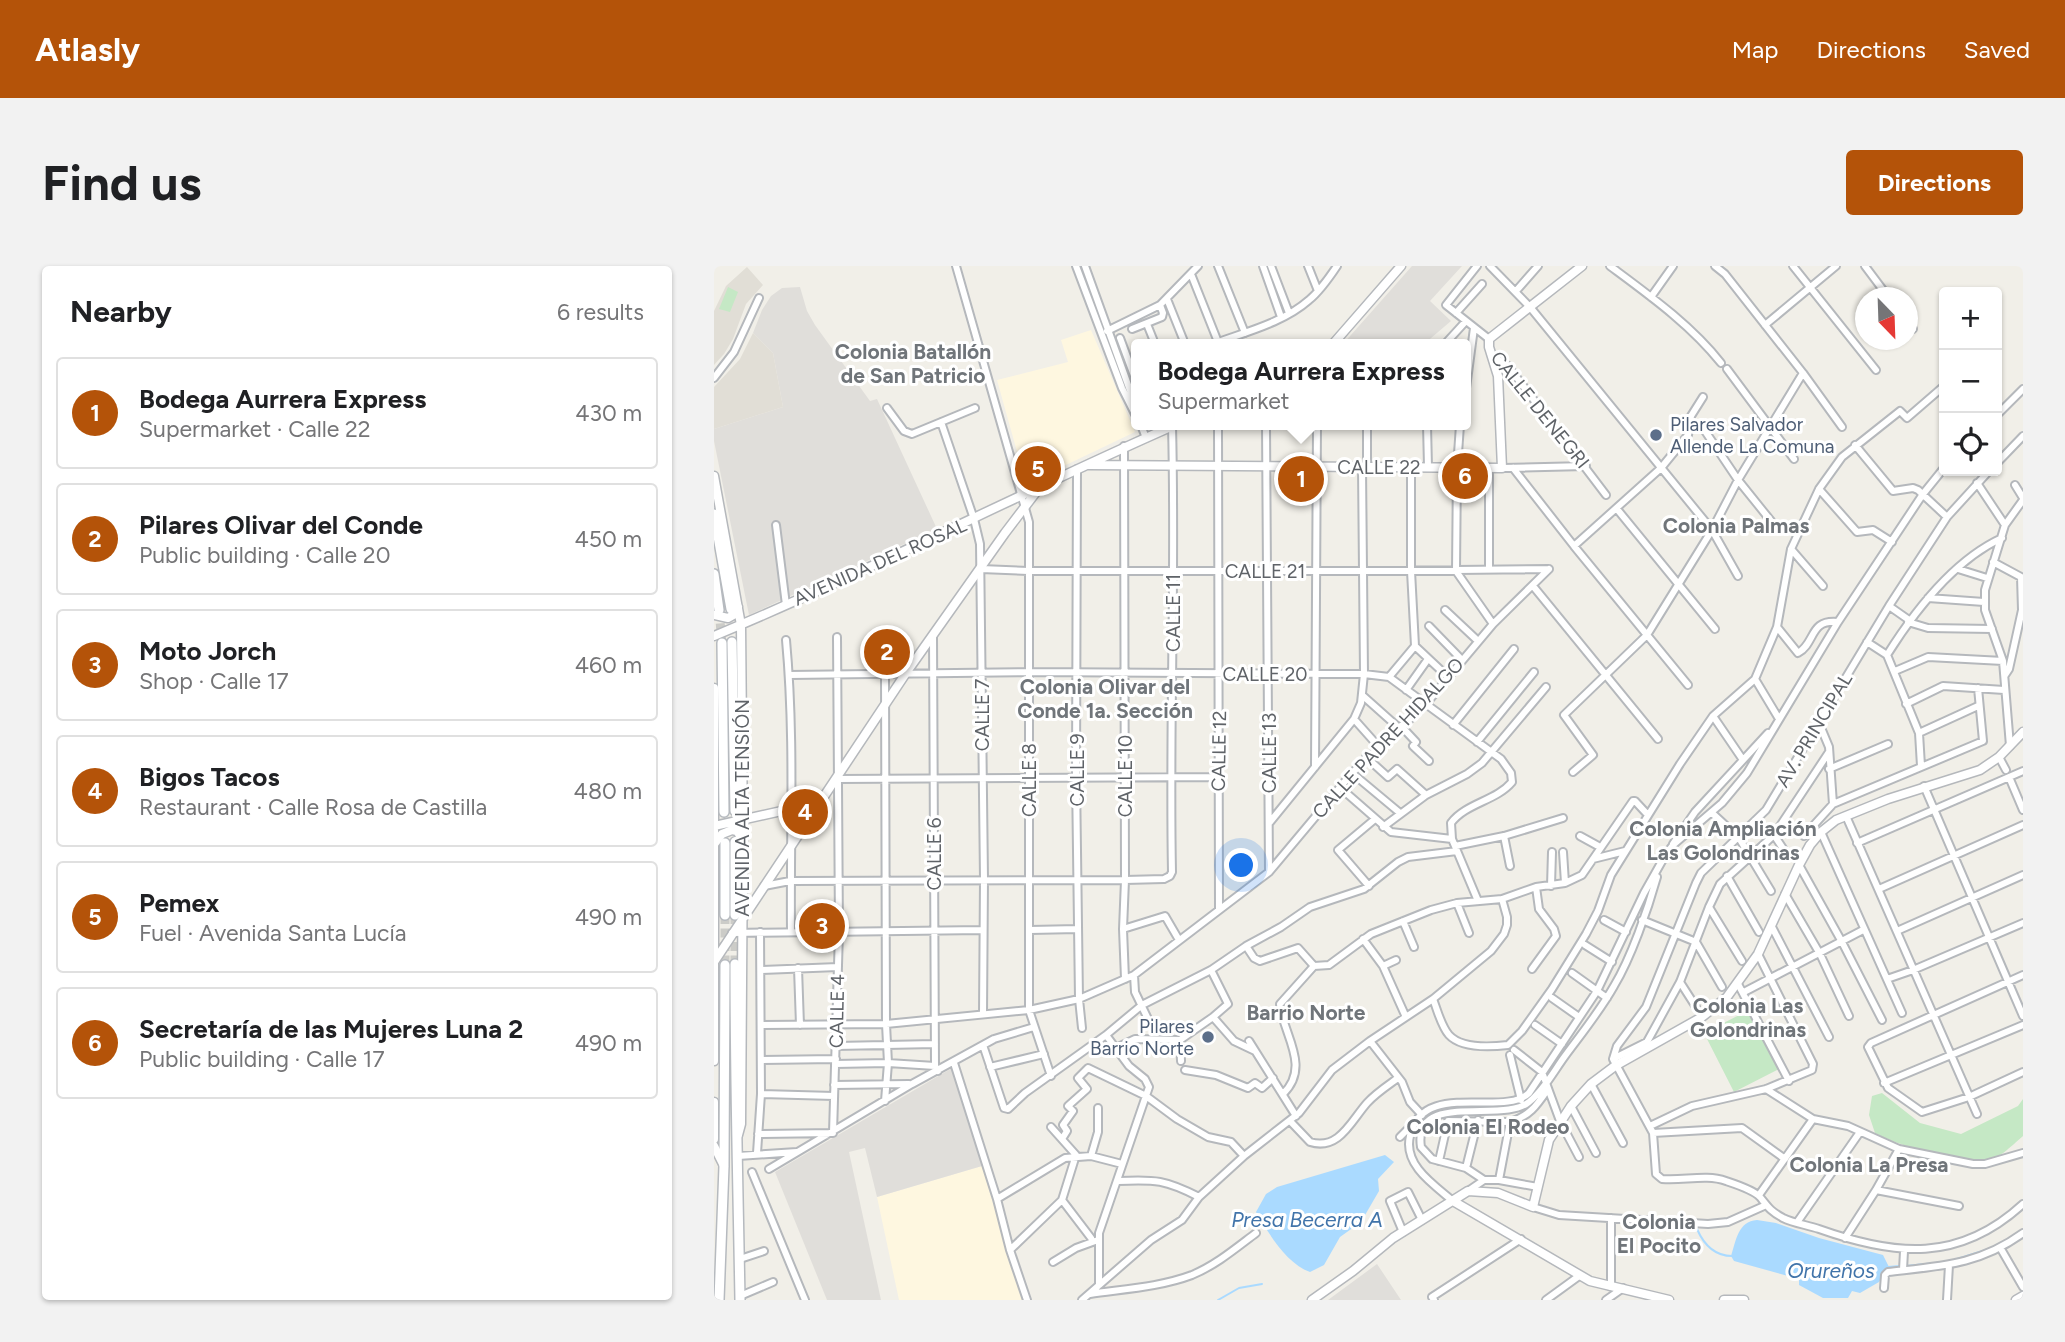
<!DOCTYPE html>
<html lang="en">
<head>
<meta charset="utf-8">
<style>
  :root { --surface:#fff; --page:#f2f2f2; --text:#202124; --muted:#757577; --line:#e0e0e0; --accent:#b45309 }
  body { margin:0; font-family:Figtree,sans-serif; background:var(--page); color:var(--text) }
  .controls { position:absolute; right:21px; top:21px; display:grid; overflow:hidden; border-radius:7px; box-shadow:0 2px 5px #0004 }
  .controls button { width:63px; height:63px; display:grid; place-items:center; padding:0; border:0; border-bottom:2px solid var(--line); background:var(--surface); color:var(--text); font:35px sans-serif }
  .compass { position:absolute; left:1141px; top:21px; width:63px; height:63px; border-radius:50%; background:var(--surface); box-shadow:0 2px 5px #0004; rotate:157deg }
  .you { position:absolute; left:528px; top:600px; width:24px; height:24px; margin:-18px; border:5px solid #fff; border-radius:50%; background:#1a73e8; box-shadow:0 0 0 10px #1a73e833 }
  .badge { display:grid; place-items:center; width:46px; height:46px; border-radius:50%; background:var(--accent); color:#fff; font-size:23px; font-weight:700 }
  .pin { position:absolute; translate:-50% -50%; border:4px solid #fff; box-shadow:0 2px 7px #0006 }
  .popup { position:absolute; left:417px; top:73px; width:340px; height:91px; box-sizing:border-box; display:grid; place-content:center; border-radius:7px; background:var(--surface); filter:drop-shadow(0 2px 5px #0005); font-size:23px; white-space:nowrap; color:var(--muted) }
  .popup b { font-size:26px; color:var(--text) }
  .popup::after { content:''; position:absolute; left:50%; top:100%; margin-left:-14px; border:14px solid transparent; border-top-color:var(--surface) }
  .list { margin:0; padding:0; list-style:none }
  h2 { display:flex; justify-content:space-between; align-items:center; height:91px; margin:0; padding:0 28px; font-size:30px }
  h2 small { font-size:23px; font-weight:400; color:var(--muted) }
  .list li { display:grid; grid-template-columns:46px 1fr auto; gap:21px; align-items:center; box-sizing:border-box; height:112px; margin:0 14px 14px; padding:0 14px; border:2px solid var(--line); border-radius:7px }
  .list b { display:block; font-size:26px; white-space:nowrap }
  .list p { margin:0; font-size:23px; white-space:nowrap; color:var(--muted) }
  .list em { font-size:23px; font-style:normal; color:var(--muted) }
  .icon { flex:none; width:38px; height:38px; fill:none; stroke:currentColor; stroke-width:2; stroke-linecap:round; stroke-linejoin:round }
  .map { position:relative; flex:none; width:1309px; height:1034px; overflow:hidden; border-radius:7px }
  header { display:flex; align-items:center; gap:42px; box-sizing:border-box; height:98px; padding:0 35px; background:var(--accent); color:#fff }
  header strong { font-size:33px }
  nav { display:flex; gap:38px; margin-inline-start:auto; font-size:24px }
  .intro { display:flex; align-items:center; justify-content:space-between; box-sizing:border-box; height:168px; padding:0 42px }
  h1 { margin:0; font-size:49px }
  .button { padding:18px 32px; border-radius:7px; background:var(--accent); color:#fff; font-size:24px; font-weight:700 }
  main { display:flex; gap:42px; padding:0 42px }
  aside { flex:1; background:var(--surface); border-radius:7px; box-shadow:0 2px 5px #0004 }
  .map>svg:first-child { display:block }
  .commercial { fill:#fef7e0 }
  .industrial { fill:#e0deda }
  .education { fill:#e1ded6 }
  .green { fill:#c5e8c5 }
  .water { fill:#aadaff }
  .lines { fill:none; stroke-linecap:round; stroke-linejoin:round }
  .stream { stroke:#aadaff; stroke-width:2 }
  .secondary-tunnel { stroke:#ccccc8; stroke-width:9; stroke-dasharray:9 4.5; stroke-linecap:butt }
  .minor-casing { stroke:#b5b8bc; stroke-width:10 }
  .tertiary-casing { stroke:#b5b8bc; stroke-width:11 }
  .secondary-casing { stroke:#b6babf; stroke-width:12 }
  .minor { stroke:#fff; stroke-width:6 }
  .tertiary { stroke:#fff; stroke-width:8 }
  .secondary { stroke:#fff; stroke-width:9 }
  .service-dot { fill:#5c6f8a; stroke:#fff; stroke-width:2.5 }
  .labels { text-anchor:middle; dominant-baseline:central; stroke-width:6; stroke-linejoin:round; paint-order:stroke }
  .street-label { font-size:19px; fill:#5f6368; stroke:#fff }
  .service-label { font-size:19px; fill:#4e5e75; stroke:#fff; text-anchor:start }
  .neighbourhood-label { font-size:21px; font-weight:bold; fill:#70757a; stroke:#fff }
  .water-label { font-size:21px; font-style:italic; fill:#4174aa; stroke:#fff }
</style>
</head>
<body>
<header>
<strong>Atlasly</strong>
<nav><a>Map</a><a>Directions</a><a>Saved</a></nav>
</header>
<div class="intro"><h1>Find us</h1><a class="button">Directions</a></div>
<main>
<aside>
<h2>Nearby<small>6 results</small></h2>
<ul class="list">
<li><span class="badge">1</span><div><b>Bodega Aurrera Express</b><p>Supermarket · Calle 22</p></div><em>430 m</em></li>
<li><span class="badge">2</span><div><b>Pilares Olivar del Conde</b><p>Public building · Calle 20</p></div><em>450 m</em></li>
<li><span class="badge">3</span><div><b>Moto Jorch</b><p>Shop · Calle 17</p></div><em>460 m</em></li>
<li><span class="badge">4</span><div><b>Bigos Tacos</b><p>Restaurant · Calle Rosa de Castilla</p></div><em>480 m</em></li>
<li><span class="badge">5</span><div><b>Pemex</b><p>Fuel · Avenida Santa Lucía</p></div><em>490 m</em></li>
<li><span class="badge">6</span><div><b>Secretaría de las Mujeres Luna 2</b><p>Public building · Calle 17</p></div><em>490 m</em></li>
</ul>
</aside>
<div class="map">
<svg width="1309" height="1034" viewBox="0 0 1309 1034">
  <rect width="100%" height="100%" fill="#f1efe8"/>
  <path class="commercial" d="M377,64L421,166L312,218L283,114L354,96L347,74Z
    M268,900L308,1034H185L163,931Z"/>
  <path class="industrial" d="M698,0H748L716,35L737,55L710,78H629Z
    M86,21L93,45L101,59L156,135L163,133L223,263L35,349L0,175V163L69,141L59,87L39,67L48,44L57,30L68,22Z
    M238,802L268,900L163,931L151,882L135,886L167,1034H113L61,906Z
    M663,998L687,1034H614Z"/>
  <path class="education" d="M33,1L49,19L32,38L19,73L10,88L0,99V45L12,20Z
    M39,67L59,87L69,141L0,163V121L26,93Z"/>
  <path class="green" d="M14,21L24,26L16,46L5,43Z
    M1035,744L1065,803L1020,826L990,767Z
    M1168,827L1206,857L1247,868L1304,840L1309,833V870C1297,880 1284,895 1267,896C1245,899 1181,878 1161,867L1155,849L1158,830Z"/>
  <path class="water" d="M671,889L680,896L664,913L665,925L647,956L626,971L610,999L596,1006C572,997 555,968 542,946L552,928L563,921Z
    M1043,954L1062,957L1105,972L1169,989L1175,1001L1165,1016L1146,1027L1138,1025L1134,1032H1109L1085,1019V1013L1020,995L1017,990C1022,975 1024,955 1043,954Z"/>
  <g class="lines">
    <path class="stream" d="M983,963C990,979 1000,990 1018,990
      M1240,994L1278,982
      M1192,1000L1231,996
      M1174,1001L1186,1000
      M504,1034L525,1022L548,1018"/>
    <path class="secondary-tunnel" d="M5,344L8,377
      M11,649V699
      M21,649V698"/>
    <defs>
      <path id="minor" d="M242,0L315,256V744L337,810
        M362,0L408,122L422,150
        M371,0L422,141
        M504,0L531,67
        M549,0L567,51
        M557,0L575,47
        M594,0L604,25
        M763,0L732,39L775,73
        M776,0L816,41L998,264L1024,310
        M896,0C935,29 977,59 1007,97
        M1001,0L1011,8L1089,107L1128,161
        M1079,0L1162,104
        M1151,0L1175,32
        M477,8L504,76
        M802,25L824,0
        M937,31L959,0
        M453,33L471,78
        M742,47L768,18
        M1194,55L1199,63
        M433,58L441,78
        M1051,59L1122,0
        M418,63L448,51L449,47L446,39
        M393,65L446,39L484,0
        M406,72L422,115
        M499,78C531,66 569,57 595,34C606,25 615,12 623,0
        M731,78L752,55
        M779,90L794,100L892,229
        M1013,103L1080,193
        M0,112L20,86L45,32
        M752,122L760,62
        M173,142L190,165L198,168L261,142
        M1283,149L1309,123
        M227,156L260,253L266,278L270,613L269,748
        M427,159L432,172
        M504,159L505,643
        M552,159L555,606
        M653,159V201
        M713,159L714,201
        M746,159L743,202L742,305L779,358
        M987,159L1024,214L1057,255
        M1141,179L1179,225L1199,222L1204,224L1233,251
        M410,180L411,614L409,663L411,713
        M1283,197L1309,170
        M788,202L872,200
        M799,202L860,280L974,419
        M363,203L362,511L365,733L368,762
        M1275,205L1233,251L1175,340L1052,544L987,607L982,617L932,741L903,780L899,793L939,867L942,908L948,913C969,915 992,908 1012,915C1021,918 1040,924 1046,931C1054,941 1056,945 1069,952C1079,957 1093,959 1105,963C1181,990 1245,997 1309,938
        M1263,217L1291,259
        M1301,219L1309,232
        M1105,223L1143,266L1159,264L1178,276
        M903,243L1001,363
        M62,259L72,339
        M860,280L947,202L974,169L977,150L989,131
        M1077,283L1109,320
        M1279,296L1307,311
        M267,303L314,305H649L835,303
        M775,303V202
        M1244,303L1273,312
        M819,320L944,473
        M1214,332L1270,336
        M1175,340L1195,354
        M731,344L764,375
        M1194,356L1214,362L1278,363
        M715,360L748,394
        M1063,361L1084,387C1102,377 1095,353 1124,356
        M219,370L221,800L224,805
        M72,374C81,471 76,569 77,666
        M1153,376L1173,389C1200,346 1240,294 1288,272
        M701,380L734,411
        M1173,389L1205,467L1207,500
        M1181,405L1214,391L1289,395
        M171,407L172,758L174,797L171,835
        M75,409L315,406L650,408L675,411L787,493L797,507L798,516C782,535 752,537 737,557L738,573L764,635
        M1291,409L1295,403L1308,344L1307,311
        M675,411L701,380L697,305V201
        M1041,413L1065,453
        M692,424L714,393
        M648,429L685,462
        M1192,438L1229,420L1290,424
        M999,450L1029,494
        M640,453L664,480
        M1105,457L1115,481L1119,538
        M739,459L800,383
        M687,460L702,476L699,480L715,495
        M1205,467L1264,440
        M763,476L820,406
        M1296,480L1289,395L1271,344V324L1291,259L1309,234
        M652,491L674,511L683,503L712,529
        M1285,491L1292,504
        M601,501L603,159
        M1115,503L1174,478
        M859,506L879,489L850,449L933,369L998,264L1024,214L1089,107
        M638,507L686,547
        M1295,511L1309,544
        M123,513L505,511
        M1210,520L1309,750
        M630,525L677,566L738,573
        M998,547L1025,572L1057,625
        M1132,550L1263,848
        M556,556L640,453L647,437L650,408L648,201
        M669,561L712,529L753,508L768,497L832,421
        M1107,566L1188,747
        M1060,569L1070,584
        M790,570L796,600
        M866,570L886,581
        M1090,570L1119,538L1269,475L1264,422
        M1143,577L1309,505
        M959,578L981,546L1054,467
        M741,580L790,570L849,552
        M849,586L851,617
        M879,593L911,585
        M1085,599L1128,676L1168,754
        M1013,610L1045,666
        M50,620L76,615L411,614L450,613L456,610L458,606C455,457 462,309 458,160
        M655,620L624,584L661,553
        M837,620L838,586
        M1165,623L1309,559
        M1071,628L1106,688L1135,750
        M743,637L755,667
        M995,641L1028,695
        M890,654L912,666
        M928,654L982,676L1008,721
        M689,655L700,681
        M1058,661L1115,771
        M409,663L451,650L465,674
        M316,664L364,663
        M1183,665L1309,609
        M18,667L269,664
        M649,673L669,700L691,749
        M871,679L898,696
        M532,680L540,692L546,695L584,682L600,700
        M600,700L615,699L657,668L717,644L743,637L788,633L822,621L851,617L868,609L919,535H921L934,549
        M669,700L682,694
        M84,702L86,759
        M818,703L842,670L840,663L825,643L822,621
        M47,704L124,701
        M497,704L514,738L499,751L520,775L541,785
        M858,707L893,732
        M420,709L421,726L435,755
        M1309,709L1157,777L1154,781L1174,822L1208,846L1255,831L1309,806
        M1173,713L1199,704L1309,657
        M966,716L982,741
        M1024,718L1075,815
        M1030,726L1149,664
        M838,732L865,751
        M719,733C723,743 727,760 735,769C748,783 777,781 794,779L808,765L838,723L872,668L884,645L897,609L966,498L999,450L1041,413L1063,361L1077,283L1105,223L1128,191L1186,145L1193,152L1230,120
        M47,759L172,758L315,744L365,733L420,709L555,606L638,507L711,439L779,358L835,303
        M821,759L848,778
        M466,774L467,795
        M535,775L582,850
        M656,775L688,816L696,836L708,849
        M269,779L290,842L294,843L311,827L392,769L428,739L497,704L532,680L567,661L596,641L650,623L684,596L694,591L743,585
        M122,780L221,778
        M402,782L421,773L466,774L499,751
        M800,784L828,806L846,855L865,891
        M796,789L807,834
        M899,793L933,776L966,716L995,641L1006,618L1060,569L1115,486
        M47,794L122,793
        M240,797L283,933L296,984L313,1034
        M121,798L174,797L221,800
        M276,801L330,788
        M471,804L502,809L534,822L541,817L548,822L559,812
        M1170,817L1309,759
        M877,818L909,877
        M120,819L195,818
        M1052,823L1099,853L1134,860L1185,883L1259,898H1271L1309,887
        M47,828L120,830
        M569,828C598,800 568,767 566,738L600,700
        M857,840L882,887
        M576,855L596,876C625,885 637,855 653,837C662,827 673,820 684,812
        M936,860L978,840L1052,823L1098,804L1099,798L1044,688
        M939,867L1028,862L1071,893
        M44,868L119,867L125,666L123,371
        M686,871L697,860
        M348,873L353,865L349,859L359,845L354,840L373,823L364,812L374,802L432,830L463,853L494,871L517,876L530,890
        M43,887L47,828L46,666
        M24,890L83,886
        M377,890L384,866V842
        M725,895L734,855L796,856C816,850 823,839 834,823
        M752,902L764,854
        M55,903L198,818L280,773L320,761
        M38,906L91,1034
        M785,914L796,856
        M404,915C441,913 452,914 485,931
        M824,921L785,914H770L752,902L718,893L707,881C698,824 790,858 815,836C830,824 840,805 851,790C868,767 886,745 900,720C917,692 934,643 943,611
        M1162,924L1245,940
        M754,925L770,914
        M1045,929L1099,853
        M283,933L351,892L377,890L408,898
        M348,934L377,972
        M739,935C720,919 689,899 696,870C708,813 789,852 815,827L883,725L930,627L952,588L959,579L1008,537L1033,507L1124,356L1209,228L1230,202
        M819,941L845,949L994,958L1014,956L1050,940
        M897,952V1021
        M1084,955L1146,866
        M689,966L676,935L694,926L708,954
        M1131,972L1162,924L1185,883
        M1287,983L1309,1021
        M296,984L348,934L362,889L337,861
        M26,993L50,985
        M339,996L362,982L384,974
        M1189,1004L1190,985
        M385,1019V967L435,821L431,813L415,800L392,769
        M1170,1022L1171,1009L1174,1006C1226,1000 1265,999 1309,967
        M376,1028C410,1023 446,1021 478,1009C502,999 522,982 542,967
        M26,1030L59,1016
        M368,1034L437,974L468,954L485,931L530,890L585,847L618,804L656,775L719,733L777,685L790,668L793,659V651L788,633
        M720,1034L718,1031L807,973
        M832,1034L865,1010
        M892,1034L909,1022
        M1233,1034L1235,999"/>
      <path id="tertiary" d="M619,78L687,0
        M374,199L788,202L784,110L775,81V73L868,0
        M0,210L27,359L29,574L27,858L24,869
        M0,349L14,352L21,348L24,341
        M0,370C156,305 306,227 461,159
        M0,422V555
        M0,560L108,536
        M0,562V795
        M1,577L8,568L18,564L23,565L29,574
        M0,696L192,407L291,267L329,217
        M0,836V873
        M0,880L10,900
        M739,935L876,1015L955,1034
        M598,1034L639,1005L679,972L754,925L784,927L819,941L835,874L857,840L877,818L901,800L988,751L1013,731L1044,688L1085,599L1096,579L1107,566L1122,554L1174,533L1266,504L1285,491L1309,466
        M1010,1034H1030
        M1302,1034L1309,1030"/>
      <path id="secondary" d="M0,248L17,343
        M0,308L5,344
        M18,376L21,545
        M8,377L10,546
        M21,576V649
        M11,649V577
        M21,698C21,811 24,922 26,1034
        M5,1034L10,900L11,699"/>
    </defs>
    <use href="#minor" class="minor-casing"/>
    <use href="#tertiary" class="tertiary-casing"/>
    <use href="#secondary" class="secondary-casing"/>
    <use href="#minor" class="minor"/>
    <use href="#tertiary" class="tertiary"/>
    <use href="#secondary" class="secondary"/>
  </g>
  <g class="service-dot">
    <circle cx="942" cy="169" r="7"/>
    <circle cx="494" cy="771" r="7"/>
  </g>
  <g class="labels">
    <g class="street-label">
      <text transform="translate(826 144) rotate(51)">CALLE DENEGRI</text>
      <text x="665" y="201">CALLE 22</text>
      <text transform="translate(166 296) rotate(-24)">AVENIDA DEL ROSAL</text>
      <text x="551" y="305">CALLE 21</text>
      <text transform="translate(459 347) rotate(-90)">CALLE 11</text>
      <text x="551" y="408">CALLE 20</text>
      <text transform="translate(268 449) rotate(-90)">CALLE 7</text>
      <text transform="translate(1100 464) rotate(-59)">AV. PRINCIPAL</text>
      <text transform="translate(674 472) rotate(-47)">CALLE PADRE HIDALGO</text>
      <text transform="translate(505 485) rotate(-89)">CALLE 12</text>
      <text transform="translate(555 487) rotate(-90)">CALLE 13</text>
      <text transform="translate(363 504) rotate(-90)">CALLE 9</text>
      <text transform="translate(411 510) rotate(-90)">CALLE 10</text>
      <text transform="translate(315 514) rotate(-90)">CALLE 8</text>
      <text transform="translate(28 542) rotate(-90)">AVENIDA ALTA TENSIÓN</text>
      <text transform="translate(220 588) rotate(-90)">CALLE 6</text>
      <text transform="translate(123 745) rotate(-89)">CALLE 4</text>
    </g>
    <g class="service-label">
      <text x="956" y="158">Pilares Salvador<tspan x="956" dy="22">Allende La Comuna</tspan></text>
      <text x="480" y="760" text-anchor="end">Pilares<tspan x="480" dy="22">Barrio Norte</tspan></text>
    </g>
    <g class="neighbourhood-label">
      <text x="199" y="85">Colonia Batallón<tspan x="199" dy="24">de San Patricio</tspan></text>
      <text x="1022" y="259">Colonia Palmas</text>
      <text x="391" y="420">Colonia Olivar del<tspan x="391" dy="24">Conde 1a. Sección</tspan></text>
      <text x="1009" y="562">Colonia Ampliación<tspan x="1009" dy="24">Las Golondrinas</tspan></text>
      <text x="1034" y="739">Colonia Las<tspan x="1034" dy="24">Golondrinas</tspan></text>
      <text x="592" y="746">Barrio Norte</text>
      <text x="774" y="860">Colonia El Rodeo</text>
      <text x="1155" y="898">Colonia La Presa</text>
      <text x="945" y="955">Colonia<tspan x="945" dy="24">El Pocito</tspan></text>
    </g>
    <g class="water-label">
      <text x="593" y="953">Presa Becerra A</text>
      <text x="1117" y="1004">Orureños</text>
    </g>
  </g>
</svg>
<div class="controls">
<button>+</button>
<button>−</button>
<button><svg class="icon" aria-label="locate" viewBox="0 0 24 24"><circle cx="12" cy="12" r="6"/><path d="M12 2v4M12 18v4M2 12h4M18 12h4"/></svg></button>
</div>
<svg class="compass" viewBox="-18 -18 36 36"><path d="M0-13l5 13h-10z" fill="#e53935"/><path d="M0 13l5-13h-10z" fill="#757577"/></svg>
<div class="you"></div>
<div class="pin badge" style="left:587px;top:213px">1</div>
<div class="popup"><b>Bodega Aurrera Express</b>Supermarket</div>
<div class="pin badge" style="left:173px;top:386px">2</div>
<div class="pin badge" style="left:108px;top:660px">3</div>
<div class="pin badge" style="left:91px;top:546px">4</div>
<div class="pin badge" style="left:324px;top:203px">5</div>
<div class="pin badge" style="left:751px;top:210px">6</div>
</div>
</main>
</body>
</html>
